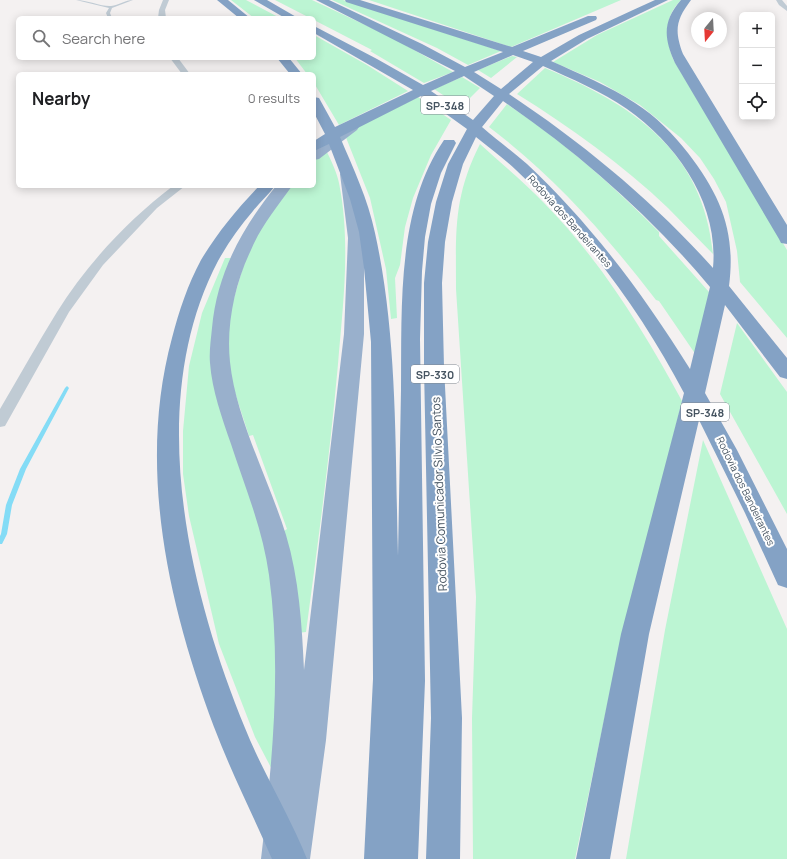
<!DOCTYPE html>
<html lang="en">
<head>
<meta charset="utf-8">
<style>
  :root { --surface:#fff; --page:#f2f2f2; --text:#202124; --muted:#757577; --line:#e0e0e0 }
  body { margin:0; font-family:Manrope,sans-serif; background:var(--page); color:var(--text) }
  .controls { position:absolute; right:12px; top:12px; display:grid; overflow:hidden; border-radius:6px; box-shadow:0 2px 10px #0003 }
  .controls button { width:36px; height:36px; display:grid; place-items:center; padding:0; border:0; border-bottom:1px solid var(--line); background:var(--surface); color:var(--text); font:20px sans-serif }
  .compass { position:absolute; left:691px; top:12px; width:36px; height:36px; border-radius:50%; background:var(--surface); box-shadow:0 2px 10px #0003; rotate:198deg }
  .list { margin:0; padding:0; list-style:none }
  h2 { display:flex; justify-content:space-between; align-items:center; height:52px; margin:0; padding:0 16px; font-size:17px }
  h2 small { font-size:13px; font-weight:400; color:var(--muted) }
  .icon { flex:none; width:22px; height:22px; fill:none; stroke:currentColor; stroke-width:2; stroke-linecap:round; stroke-linejoin:round }
  .map { position:relative; flex:none; width:787px; height:859px; overflow:hidden }
  .search { position:absolute; background:var(--surface); box-shadow:0 2px 10px #0003; left:16px; top:16px; width:300px; height:44px; display:flex; align-items:center; gap:10px; box-sizing:border-box; padding:0 14px; border-radius:6px; color:var(--muted); font-size:15px }
  .panel { position:absolute; background:var(--surface); box-shadow:0 2px 10px #0003; left:16px; top:72px; width:300px; height:116px; border-radius:6px }
  .map>svg:first-child { display:block }
  .green { fill:#bcf5d3 }
  .lines { fill:none; stroke-linecap:round; stroke-linejoin:round }
  .stream { fill:#84dcf6; fill-rule:evenodd }
  .service { fill:#c0cbd4; fill-rule:evenodd }
  .minor { fill:#c0cbd4; fill-rule:evenodd }
  .trunk { fill:#99b0cc; fill-rule:evenodd }
  .motorway { fill:#84a2c5; fill-rule:evenodd }
  .labels { text-anchor:middle; dominant-baseline:central; stroke-width:4; stroke-linejoin:round; paint-order:stroke }
  .far-street-label { font-size:10px; fill:#465461; stroke:#fff }
  .shield { fill:#fff; stroke:#7e8790; stroke-width:1 }
  .shield-label { font-size:11px; font-weight:bold; fill:#465461 }
  .street-label { font-size:12px; fill:#465461; stroke:#fff }
</style>
</head>
<body>
<div class="map">
<svg width="787" height="859" viewBox="0 0 787 859">
  <rect width="100%" height="100%" fill="#f4f1f1"/>
  <path class="green" d="M231,0H246L280,18H254Z
    M275,0H312L393,38L453,72L424,83L370,51L372,50L314,20V18H310Z
    M332,0H343L501,51L468,65L437,48Z
    M369,0H621L511,47Z
    M673,0H681C664,17 665,37 673,59L787,250V338L740,282L737,251L726,202L714,179L700,158L681,138L640,105L600,82L553,62L597,35Z
    M314,35L367,65L408,91L339,125L314,83V74H307L295,58H314Z
    M512,56L517,57L491,78L478,70Z
    M545,68C633,105 703,150 713,254C698,239 683,223 668,208C623,165 570,127 517,94Z
    M462,77L480,88L461,107L434,89Z
    M418,97L451,120L431,155L413,198L405,227L400,265L395,278L397,318L391,319L386,269L370,198L345,135L360,126Z
    M507,104C563,141 613,185 659,232V236L709,292L696,355L659,301L656,300C605,234 556,178 489,127Z
    M480,144C502,164 525,183 545,204C601,261 644,331 682,401L611,687L575,859H473L472,718L476,597L456,289C456,233 453,197 480,144Z
    M326,150C331,160 337,173 339,183C351,243 343,304 338,364C330,454 318,543 306,632L297,633L281,533L287,529L253,435L249,436L228,371L227,322L250,243L290,186H314V160Z
    M225,258H231L216,310L277,601L278,781L255,737L219,644L189,516L183,474V431L189,366L202,313Z
    M737,323L787,392V514L720,394Z
    M703,440L787,629V859H626L665,630Z"/>
  <g class="lines">
    <path class="stream" d="M67,386L69,388L26,469L12,505L7,534L2,544H0V536L1,534L6,505L20,469L65,388Z"/>
    <path class="service" d="M76,0C87,0 103,7 111,6C119,5 125,0 133,0L112,8L110,13L112,18H108L106,13L109,8Z"/>
    <path class="minor" d="M163,0H169L165,10L166,18H158L159,10Z
      M776,0H782L787,6V11L779,5Z
      M170,58H178L190,74H182Z
      M173,186H185L157,208L103,265L69,312L5,426L0,427V409C19,377 37,344 57,312C87,264 128,220 173,186Z"/>
    <path class="trunk" d="M352,123L357,124L359,127L357,130L319,159L314,160V149L347,124Z
      M347,170L352,171L354,174L364,238V334L326,740L310,859H261C272,765 282,670 269,575C263,530 245,487 231,444C222,418 212,390 210,363C209,351 211,339 212,328C217,273 242,228 276,186H292C277,207 261,226 251,250C235,283 226,325 230,362C236,419 269,480 286,535C299,578 302,625 304,670L344,334L348,238L340,174L342,171Z"/>
    <path class="motorway" d="M217,0H228L250,18H239Z
      M254,0H267L298,18H285Z
      M316,0H329L422,44L465,67L503,52L346,2L345,0H360L512,47L588,16H596L597,18L596,20L523,51L541,57L579,35L633,10L655,0H668L587,39L551,61C580,74 609,86 635,103C656,116 674,135 688,153C721,196 736,232 729,286L787,358V379L780,377L725,305L705,393L737,450L787,549V588L778,585L745,513L699,420L649,634L610,859H576L621,634L684,393C641,311 583,233 516,170C503,158 490,148 476,137L463,164L452,202L445,242L442,283L444,367L462,718L460,859H426L431,718L424,367V283L428,242L436,202L448,164L467,129L421,96L340,137C353,168 368,199 375,233C398,337 395,449 398,556C399,501 400,445 401,390C402,309 396,210 444,140H454L456,143L441,173L431,204L425,237L422,271L420,339L425,681L418,859H364L373,679L371,342L364,268L359,232L350,199L329,144L314,151V141L325,134L314,113V97L319,98L335,127L413,90L314,33V26L377,59L423,85L455,71ZM513,55L533,62L501,89L474,72ZM543,66C572,79 601,91 627,109C678,145 719,204 713,268C653,201 584,144 509,94ZM464,76L494,96L473,120L431,91ZM503,101C580,154 650,215 710,287L690,369C644,295 591,224 527,164C512,151 497,140 482,127Z
      M681,0H691C676,20 674,30 683,54L787,225V244L781,243L779,239L675,63C664,38 662,22 681,0Z
      M277,58H289L302,74H290Z
      M259,186H275C268,195 260,202 253,211C240,226 228,243 218,261C144,402 188,589 245,728C263,773 289,814 307,859H272C253,815 231,772 214,727C168,604 137,467 172,338C179,311 188,284 201,260C217,233 237,209 259,186Z"/>
  </g>
  <g class="labels">
    <g class="far-street-label">
      <text transform="translate(570 221) rotate(48)">Rodovia dos Bandeirantes</text>
      <text transform="translate(746 491) rotate(64)">Rodovia dos Bandeirantes</text>
    </g>
    <g class="shield">
      <rect x="421" y="96" width="48" height="18" rx="3"/>
      <rect x="411" y="365" width="48" height="18" rx="3"/>
      <rect x="681" y="403" width="48" height="18" rx="3"/>
    </g>
    <g class="shield-label">
      <text x="445" y="105">SP-348</text>
      <text x="435" y="374">SP-330</text>
      <text x="705" y="412">SP-348</text>
    </g>
    <g class="street-label">
      <text transform="translate(439 494) rotate(-92)">Rodovia Comunicador Silvio Santos</text>
    </g>
  </g>
</svg>
<div class="controls">
<button>+</button>
<button>−</button>
<button><svg class="icon" aria-label="locate" viewBox="0 0 24 24"><circle cx="12" cy="12" r="6"/><path d="M12 2v4M12 18v4M2 12h4M18 12h4"/></svg></button>
</div>
<svg class="compass" viewBox="-18 -18 36 36"><path d="M0-13l5 13h-10z" fill="#e53935"/><path d="M0 13l5-13h-10z" fill="#757577"/></svg>
<div class="search"><svg class="icon" aria-label="search" viewBox="0 0 24 24"><circle cx="10" cy="10" r="6"/><path d="M15 15l6 6"/></svg>Search here</div>
<section class="panel">
<h2>Nearby<small>0 results</small></h2>
<ul class="list">
</ul>
</section>
</div>
</body>
</html>
